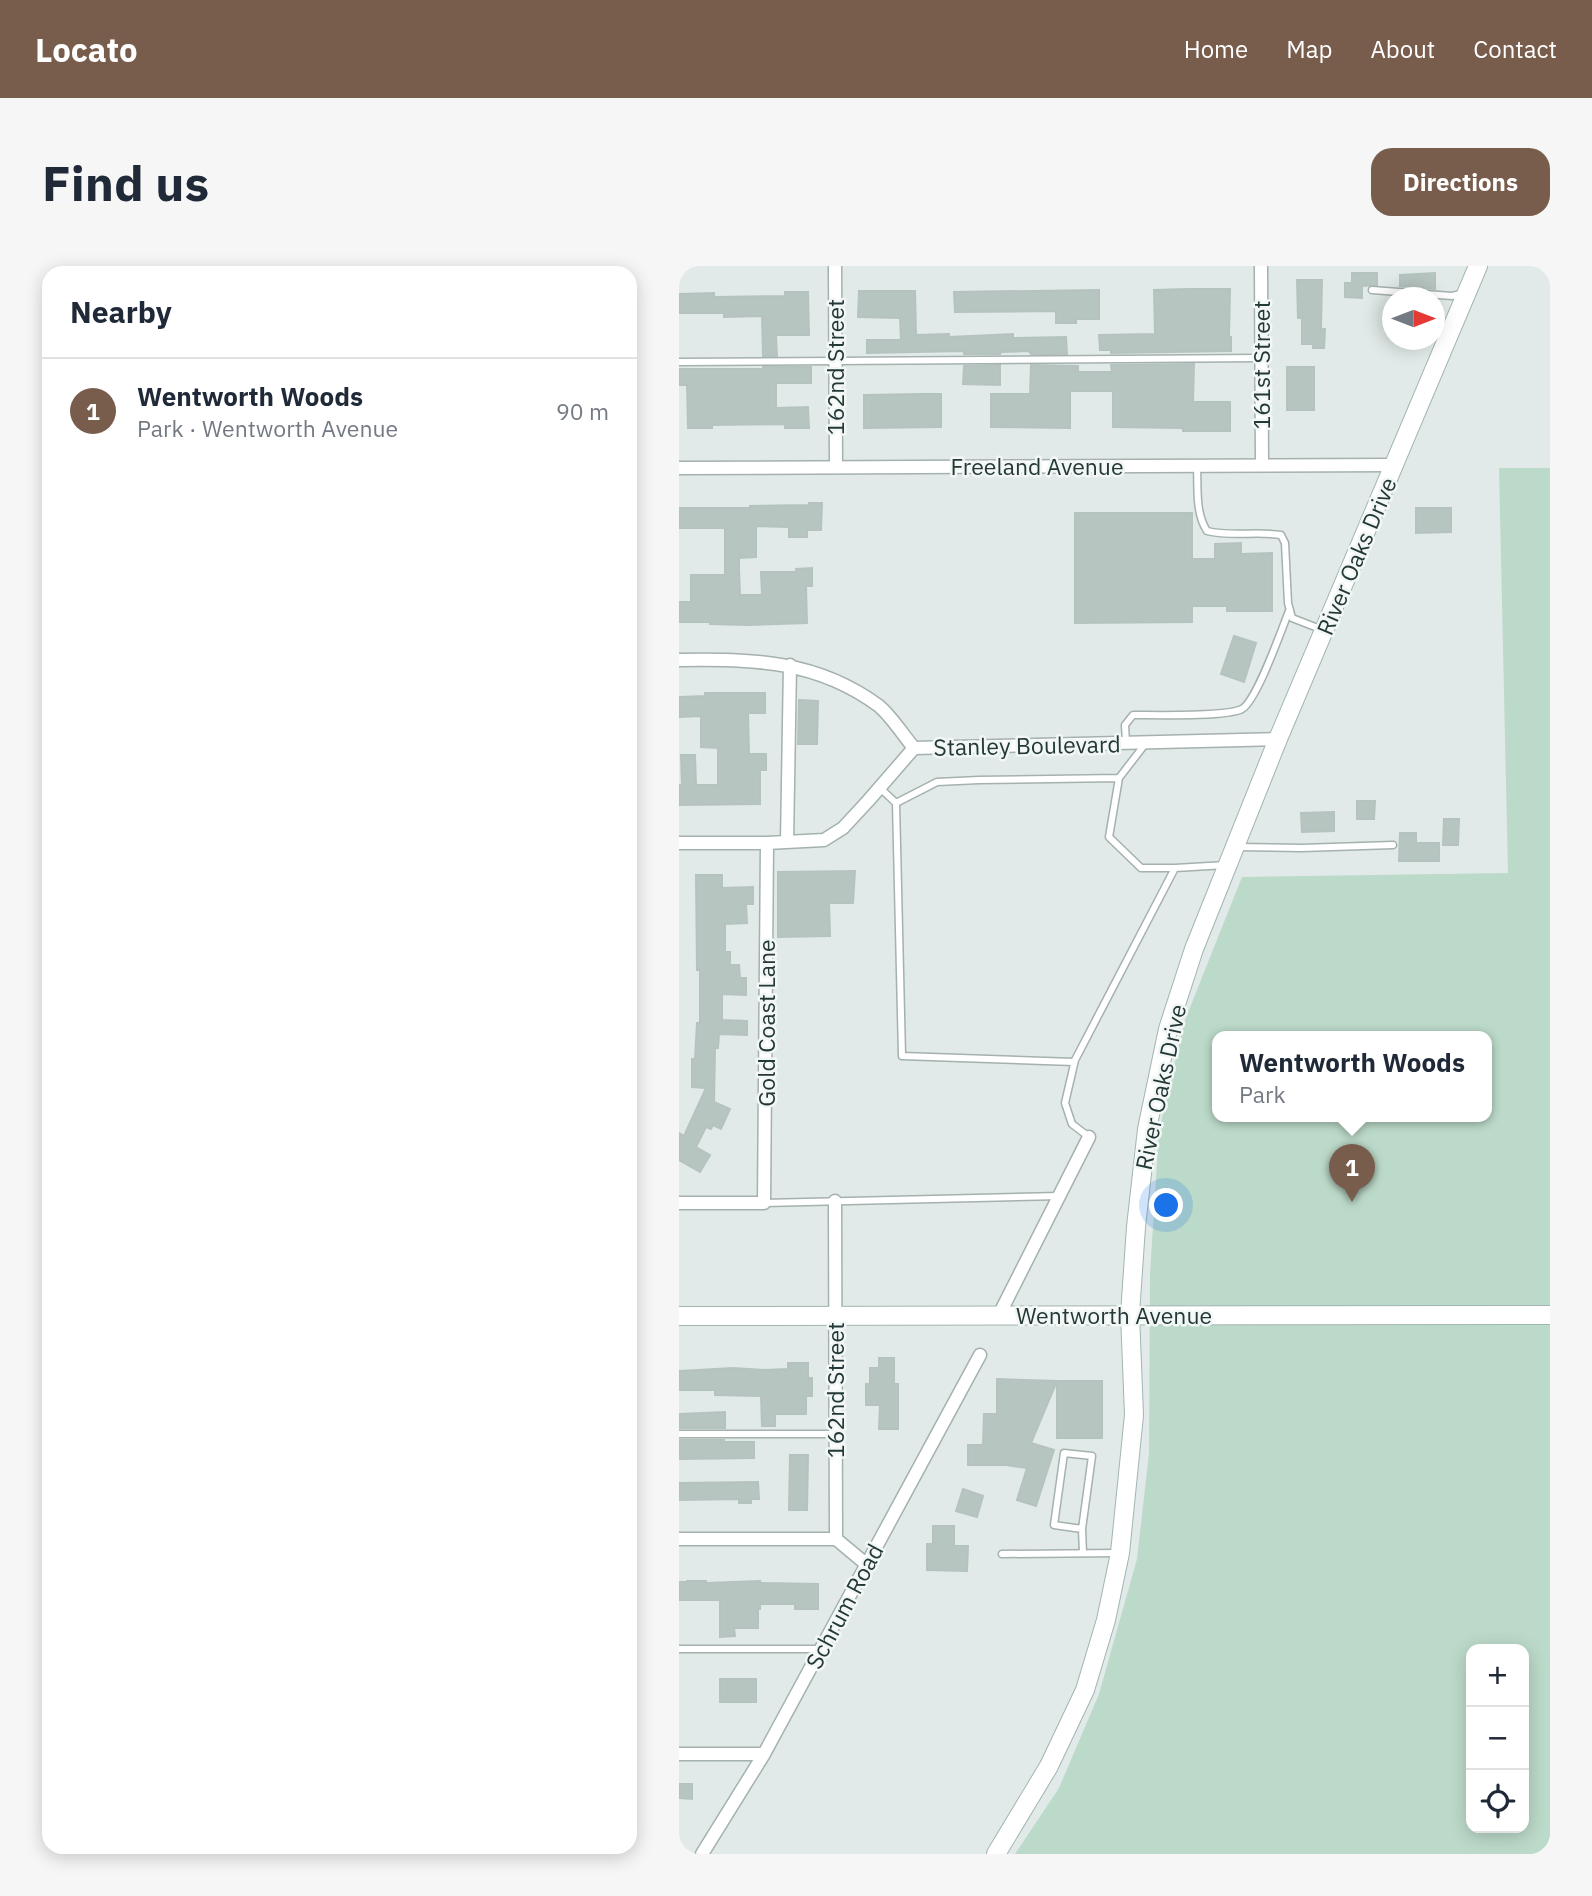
<!DOCTYPE html>
<html lang="en">
<head>
<meta charset="utf-8">
<style>
  :root { --surface:#fff; --page:#f6f6f7; --text:#1f2937; --muted:#747a83; --line:#e0e1e3; --accent:#785c4c }
  body { margin:0; font-family:"IBM Plex Sans",sans-serif; background:var(--page); color:var(--text) }
  .controls { position:absolute; right:21px; bottom:21px; display:grid; overflow:hidden; border-radius:14px; box-shadow:0 4px 18px #0003 }
  .controls button { width:63px; height:63px; display:grid; place-items:center; padding:0; border:0; border-bottom:2px solid var(--line); background:var(--surface); color:var(--text); font:35px sans-serif }
  .compass { position:absolute; left:703px; top:21px; width:63px; height:63px; border-radius:50%; background:var(--surface); box-shadow:0 4px 18px #0003; rotate:90deg }
  .you { position:absolute; left:488px; top:940px; width:24px; height:24px; margin:-18px; border:5px solid #fff; border-radius:50%; background:#1a73e8; box-shadow:0 0 0 10px #1a73e833 }
  .badge { display:grid; place-items:center; width:46px; height:46px; border-radius:50%; background:var(--accent); color:#fff; font-size:23px; font-weight:700 }
  .pin { position:absolute; translate:-50% -58px; filter:drop-shadow(0 2px 4px #0008) }
  .pin::after { content:''; position:absolute; top:37px; width:24px; height:21px; background:inherit; clip-path:polygon(0 0,100% 0,50% 100%) }
  .popup { position:absolute; left:533px; top:765px; width:280px; height:91px; box-sizing:border-box; display:grid; place-content:center; border-radius:14px; background:var(--surface); filter:drop-shadow(0 2px 5px #0005); font-size:23px; white-space:nowrap; color:var(--muted) }
  .popup b { font-size:26px; color:var(--text) }
  .popup::after { content:''; position:absolute; left:50%; top:100%; margin-left:-14px; border:14px solid transparent; border-top-color:var(--surface) }
  .list { margin:0; padding:0; list-style:none }
  h2 { display:flex; justify-content:space-between; align-items:center; height:91px; margin:0; padding:0 28px; font-size:30px }
  h2 small { font-size:23px; font-weight:400; color:var(--muted) }
  .list li { display:grid; grid-template-columns:46px 1fr auto; gap:21px; align-items:center; box-sizing:border-box; height:105px; padding:0 28px; border-top:2px solid var(--line) }
  .list b { display:block; font-size:26px; white-space:nowrap }
  .list p { margin:0; font-size:23px; white-space:nowrap; color:var(--muted) }
  .list em { font-size:23px; font-style:normal; color:var(--muted) }
  .icon { flex:none; width:38px; height:38px; fill:none; stroke:currentColor; stroke-width:2; stroke-linecap:round; stroke-linejoin:round }
  .map { position:relative; flex:none; width:871px; height:1588px; overflow:hidden; border-radius:21px }
  header { display:flex; align-items:center; gap:42px; box-sizing:border-box; height:98px; padding:0 35px; background:var(--accent); color:#fff }
  header strong { font-size:33px }
  nav { display:flex; gap:38px; margin-inline-start:auto; font-size:24px }
  .intro { display:flex; align-items:center; justify-content:space-between; box-sizing:border-box; height:168px; padding:0 42px }
  h1 { margin:0; font-size:49px }
  .button { padding:18px 32px; border-radius:21px; background:var(--accent); color:#fff; font-size:24px; font-weight:700 }
  main { display:flex; gap:42px; padding:0 42px }
  aside { flex:1; background:var(--surface); border-radius:21px; box-shadow:0 4px 18px #0003 }
  .map>svg:first-child { display:block }
  .green { fill:#bcdac9; fill-rule:evenodd }
  .building { fill:#b7c5c1; stroke:#b5c3c0; stroke-width:2 }
  .lines { fill:none; stroke-linecap:round; stroke-linejoin:round }
  .lane-casing { stroke:#a4b1af; stroke-width:9 }
  .street-casing { stroke:#a4b1af; stroke-width:15 }
  .secondary-casing { stroke:#a1b5b1; stroke-width:20 }
  .lane { stroke:#fff; stroke-width:6 }
  .street { stroke:#fff; stroke-width:12 }
  .secondary { stroke:#fff; stroke-width:18 }
  .labels { text-anchor:middle; dominant-baseline:central; stroke-width:5; stroke-linejoin:round; paint-order:stroke }
  .street-label { font-size:23px; fill:#233937; stroke:#f2f7f5 }
</style>
</head>
<body>
<header>
<strong>Locato</strong>
<nav><a>Home</a><a>Map</a><a>About</a><a>Contact</a></nav>
</header>
<div class="intro"><h1>Find us</h1><a class="button">Directions</a></div>
<main>
<aside>
<h2>Nearby<small></small></h2>
<ul class="list">
<li><span class="badge">1</span><div><b>Wentworth Woods</b><p>Park · Wentworth Avenue</p></div><em>90 m</em></li>
</ul>
</aside>
<div class="map">
<svg width="871" height="1588" viewBox="0 0 871 1588">
  <rect width="100%" height="100%" fill="#e1eae8"/>
  <path class="green" d="M820,202H871V1588H336L380,1522L420,1428L458,1293L470,1187L471,1008L480,865L506,754L563,611L829,607ZM538,770H808V850H538ZM792,1383H845V1562H792Z"/>
  <path class="building" d="M673,7H698V19L683,20V32L666,31V17H673Z
    M756,7V23L721,20V9Z
    M618,14H643L642,63H646L645,82H634V78H623V52H619Z
    M510,23H551L550,71H552V85L432,87V84H421L420,69L476,68L475,24Z
    M420,24V53H397V57H377V45L276,46L275,26Z
    M180,25H236L237,69L270,68V71L334,68V72L387,71L388,88H352L350,85L322,86L321,88H285V85L188,87V74H222L221,52L179,51Z
    M106,26H129L130,69H97L98,90H84L83,50L45,51V47H0V28L35,27V31L106,30Z
    M515,98L514,136H551V165H504V162L434,161V125H391V162L312,161V128H351L352,99L399,100V106H433L432,99Z
    M321,99V119L284,118L285,100Z
    M84,101H132V117H97V142L129,141L130,162H106V158L33,159V162H9L8,119H0V103H84Z
    M608,101H635V144H608Z
    M244,128H262V161L185,162V129Z
    M130,237H143L142,264H128V271H110V261L77,260V291L60,292V303L61,329H83L82,306H117V303L133,302V320H127L128,357L67,359L31,358V356H0V336H12V309H46V262H0V242H71V240L130,239Z
    M737,242H772V266L737,267Z
    M396,247H513V293H536V278L562,277V288L593,287V345H548V340H513V356L396,357Z
    M555,370L577,377L565,416L542,408Z
    M26,427H86V447H69L70,488H87V504H81V538L0,539V519H3L2,489H16L17,519H39V482L22,481V450L0,451V431L26,430Z
    M120,434L139,435L138,478H119Z
    M678,535H696L695,553H678Z
    M655,546V565L623,566L622,547Z
    M765,553H780L779,579H764Z
    M721,567H737V577H760V595H720Z
    M176,605L174,637H150L151,670L99,671V606Z
    M17,609H43V622L74,621V638H67L68,657L46,658V686H51V699H60L61,712H67V729L43,728V754L68,755V769L40,768L39,782H36L35,836L51,843L42,863L34,859L32,863L27,861L17,881L31,889L21,906L0,894V867L5,870L27,822L13,821V793H16L18,757H21V704H18Z
    M200,1092H215V1118H219V1163H200L201,1139H187V1118H191V1102H200Z
    M109,1097H129V1112H133V1130H127V1148H96V1160H83L82,1130L36,1129V1124H0V1105L54,1102L85,1104L109,1103Z
    M318,1113L378,1115L352,1177L375,1184L357,1240L338,1234L348,1202L327,1199H289V1179H304L305,1148H318Z
    M378,1115H423V1172H378Z
    M46,1146V1162H0V1148Z
    M0,1174H45V1176H75V1192L0,1193Z
    M111,1189H129L128,1244H110Z
    M79,1216L80,1233H72V1237H60V1233L0,1234V1217Z
    M284,1223L304,1230L298,1251L277,1245Z
    M254,1260H275V1280H289L288,1305L248,1304V1278H254Z
    M8,1315H27V1317L81,1315V1317L139,1318V1343H116V1338H81V1343H79V1362H55L56,1370L41,1371V1334H0V1316H8Z
    M41,1413H77V1436H41Z
    M0,1518H13V1533L0,1532Z"/>
  <g class="lines">
    <defs>
      <path id="lane" d="M693,24L773,30L782,28
        M0,96L582,92
        M518,199C519,221 516,247 528,265C552,271 578,265 602,269L606,277L609,337L613,352L644,364
        M447,476L446,459L454,449C475,449 548,451 563,443C578,434 602,365 610,345
        M440,512L430,571L462,602H496
        M201,522L217,537L223,790L395,796L496,602L547,599
        M217,537L258,516L300,514L440,512L467,477
        M559,581L623,582L714,579
        M396,794L386,837L393,858L410,871
        M85,937L381,930
        M0,1168H156
        M403,1263L375,1259L385,1187L413,1190L403,1263L404,1287
        M323,1288L439,1287
        M0,1383H142"/>
      <path id="street" d="M156,0L157,201
        M582,0L583,199
        M0,202L716,199
        M0,394C74,393 138,394 200,440C213,451 224,469 235,482L599,473
        M108,576L111,399
        M0,577H88L145,574L164,562L189,535L235,482
        M156,935L157,1273L187,1298
        M0,937H85L88,577
        M320,1049L410,871
        M0,1273H157
        M0,1488H85
        M23,1588L85,1488L301,1089"/>
      <path id="secondary" d="M0,1050L871,1049
        M317,1588L370,1500L406,1424L427,1354L441,1287L455,1149L451,1048L457,961L468,863L489,763L515,683L599,473L799,0"/>
    </defs>
    <use href="#lane" class="lane-casing"/>
    <use href="#street" class="street-casing"/>
    <use href="#secondary" class="secondary-casing"/>
    <use href="#lane" class="lane"/>
    <use href="#street" class="street"/>
    <use href="#secondary" class="secondary"/>
  </g>
  <g class="labels">
    <g class="street-label">
      <text transform="translate(582 99) rotate(-90)">161st Street</text>
      <text transform="translate(156 101) rotate(-90)">162nd Street</text>
      <text x="358" y="200">Freeland Avenue</text>
      <text transform="translate(677 290) rotate(-67)">River Oaks Drive</text>
      <text transform="translate(348 479) rotate(-1)">Stanley Boulevard</text>
      <text transform="translate(87 757) rotate(-90)">Gold Coast Lane</text>
      <text transform="translate(481 821) rotate(-78)">River Oaks Drive</text>
      <text x="435" y="1049">Wentworth Avenue</text>
      <text transform="translate(156 1124) rotate(-90)">162nd Street</text>
      <text transform="translate(165 1340) rotate(-62)">Schrum Road</text>
    </g>
  </g>
</svg>
<div class="controls">
<button>+</button>
<button>−</button>
<button><svg class="icon" aria-label="locate" viewBox="0 0 24 24"><circle cx="12" cy="12" r="6"/><path d="M12 2v4M12 18v4M2 12h4M18 12h4"/></svg></button>
</div>
<svg class="compass" viewBox="-18 -18 36 36"><path d="M0-13l5 13h-10z" fill="#e53935"/><path d="M0 13l5-13h-10z" fill="#747a83"/></svg>
<div class="you"></div>
<div class="pin badge" style="left:673px;top:936px">1</div>
<div class="popup"><b>Wentworth Woods</b>Park</div>
</div>
</main>
</body>
</html>
